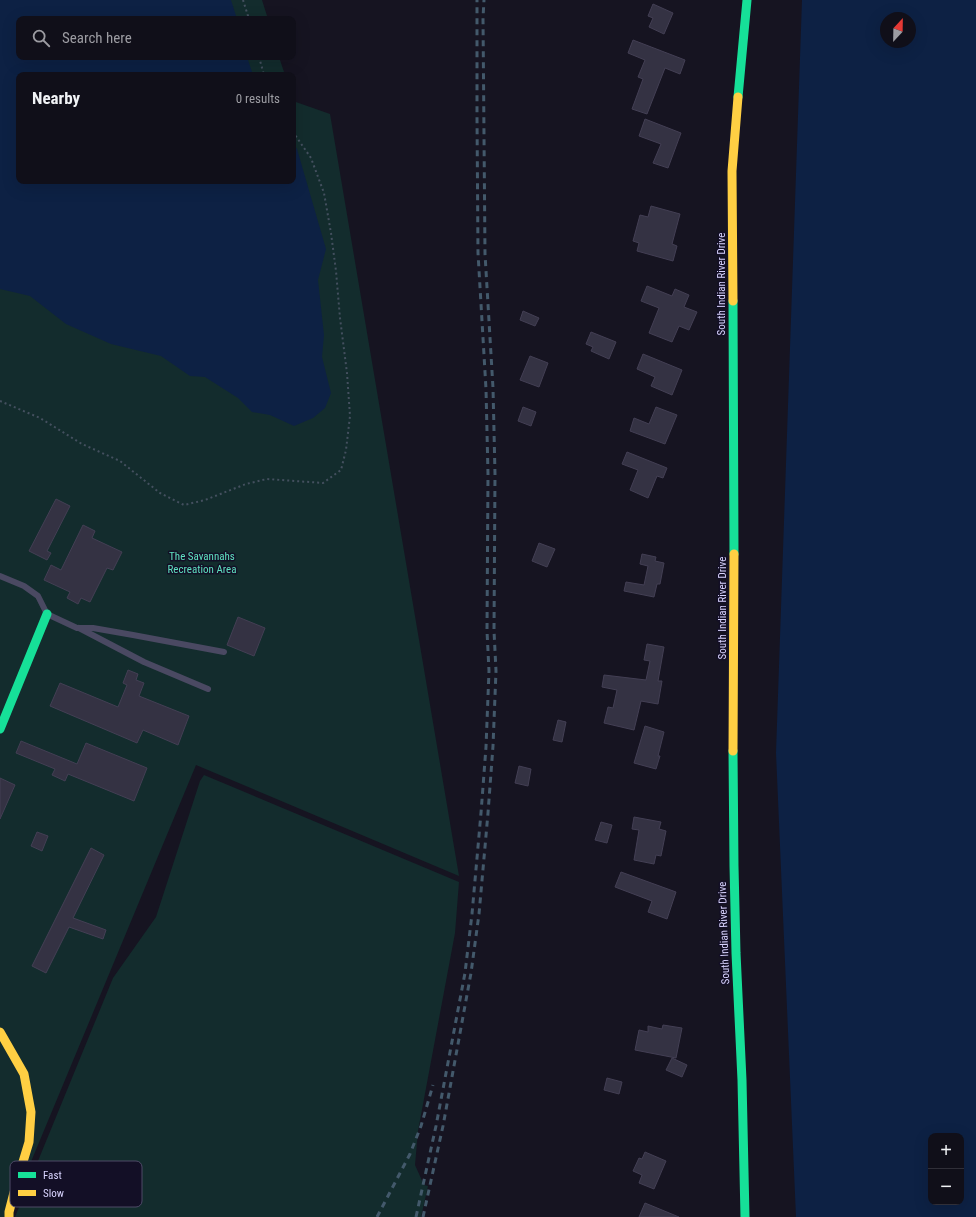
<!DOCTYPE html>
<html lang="en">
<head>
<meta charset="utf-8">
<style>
  :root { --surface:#100f19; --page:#191822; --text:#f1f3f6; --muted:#9c9ca2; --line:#302f38 }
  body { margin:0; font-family:"Roboto Condensed",sans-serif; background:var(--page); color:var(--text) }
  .controls { position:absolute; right:12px; bottom:12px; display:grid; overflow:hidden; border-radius:8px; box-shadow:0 4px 16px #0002 }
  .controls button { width:36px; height:36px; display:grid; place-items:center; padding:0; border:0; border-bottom:1px solid var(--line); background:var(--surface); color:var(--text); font:20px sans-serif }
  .compass { position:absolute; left:880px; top:12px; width:36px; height:36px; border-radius:50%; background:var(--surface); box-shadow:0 4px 16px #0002; rotate:22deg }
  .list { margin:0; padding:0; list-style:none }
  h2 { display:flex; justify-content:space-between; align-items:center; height:52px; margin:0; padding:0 16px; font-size:17px }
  h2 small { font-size:13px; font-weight:400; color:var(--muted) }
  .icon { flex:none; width:22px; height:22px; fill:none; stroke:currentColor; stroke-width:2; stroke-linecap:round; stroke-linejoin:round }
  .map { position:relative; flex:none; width:976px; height:1217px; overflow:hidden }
  .search { position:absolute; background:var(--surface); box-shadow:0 4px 16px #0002; left:16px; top:16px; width:280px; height:44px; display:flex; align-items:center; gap:10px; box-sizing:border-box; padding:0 14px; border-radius:8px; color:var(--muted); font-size:15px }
  .panel { position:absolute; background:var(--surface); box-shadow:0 4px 16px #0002; left:16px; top:72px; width:280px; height:112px; border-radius:8px }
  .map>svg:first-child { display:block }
  .green { fill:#132c2d }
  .water { fill:#0d2144; fill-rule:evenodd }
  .building { fill:#343243; stroke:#433f54 }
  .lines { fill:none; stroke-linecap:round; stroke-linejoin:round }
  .path { stroke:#44505f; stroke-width:2; stroke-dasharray:2 3; stroke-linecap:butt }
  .lane { stroke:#4a4962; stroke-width:6 }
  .fast { stroke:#16e098; stroke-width:9 }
  .slow { stroke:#ffcf43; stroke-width:9 }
  .rail { stroke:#43596b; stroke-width:3; stroke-dasharray:6 5; stroke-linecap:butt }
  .labels { text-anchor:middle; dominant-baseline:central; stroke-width:3; stroke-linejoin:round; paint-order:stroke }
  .street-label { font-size:11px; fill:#d9d4ff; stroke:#130f26 }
  .park-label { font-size:11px; fill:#5fe0c0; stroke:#130f26 }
  .key { fill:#130f26; stroke:#4e4a67; stroke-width:1 }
  .key-label { font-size:11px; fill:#d9d4ff }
</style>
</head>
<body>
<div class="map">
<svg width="976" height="1217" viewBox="0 0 976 1217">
  <rect width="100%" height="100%" fill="#161421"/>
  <path class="green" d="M0,0H262L268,19H19V57H279L285,75H19V181H293V101L330,114L459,876L196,765L8,1217H0Z
    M204,775L459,882L455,933L418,1131L415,1165L424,1185L428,1186L421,1217H15L113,978L156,917L200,781Z"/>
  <path class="water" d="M0,0H231L237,19H19V57H247L253,75H19V181H293V144L297,149L326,249L318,280L324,335L322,357L331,393L325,408L313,418L294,426L270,415L252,412L238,398L205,377L190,376L161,356L111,344L66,324L30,296L0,289Z
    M802,0H976V1217H796L776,753ZM886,18H910V42H886ZM931,1136H961V1202H931Z"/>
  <path class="building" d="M653,4L673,13L664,34L649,27L653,18L648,16Z
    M633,40L685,60L680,74L665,68L647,114L632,109L643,79L638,77L645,60L628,53Z
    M645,119L681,133L668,168L653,163L661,144L639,136Z
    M651,206L680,214L672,244L677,246L673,261L637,251L639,243L633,241L640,215L648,217Z
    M647,286L672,296L675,289L689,295L684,307L697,312L689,330L679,326L672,342L649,333L659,308L641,301Z
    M523,311L539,318L535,326L520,320Z
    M591,332L616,342L609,359L591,351L593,347L586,344Z
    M643,354L682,370L672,395L651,386L655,377L637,369Z
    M530,356L548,363L539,387L520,380Z
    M523,407L536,412L531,426L518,421Z
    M656,407L677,415L665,444L630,431L634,418L649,424Z
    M627,452L667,468L663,478L657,476L648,498L630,490L638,470L622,464Z
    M56,499L70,506L47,551L51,553L47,560L29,551Z
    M83,525L95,531L92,538L122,552L113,570L107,568L90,602L81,598L78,604L67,598L70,592L44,580L51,565L61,570Z
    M539,543L555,549L547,567L532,561Z
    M642,554L656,557L655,561L664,563L660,584H657L654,597L624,591L626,582L644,585L648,566L640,564Z
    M238,617L265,628L254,656L227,645Z
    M647,644L664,647L658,681H662L658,704L641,701L634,730L604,723L608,707L613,708L617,690L602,687L604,675L646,680L650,661L644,660Z
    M128,670L138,674L136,680L144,683L139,696L189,716L178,745L143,730L137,743L50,706L60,683L118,707L127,685L123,683Z
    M558,720L566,722L562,742L553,740Z
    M645,726L664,732L658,756H660L656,769L634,763Z
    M21,741L77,764L86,743L147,768L134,801L68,774L65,781L52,775L55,769L16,753Z
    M519,766L531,769L528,786L515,783Z
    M0,778L15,785L0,819Z
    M634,817L661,822L659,829L666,831L661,856L656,855L654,864L634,860L639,830L632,829Z
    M601,822L612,825L607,843L595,840Z
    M37,832L48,836L42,851L31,846Z
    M91,848L104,855L73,918L106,930L103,939L69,927L46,973L32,966Z
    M621,872L676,892L667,919L648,912L652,901L615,887Z
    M663,1025L682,1028L676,1058L635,1050L639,1030L648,1032V1026L662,1029Z
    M672,1058L687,1065L682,1077L666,1070Z
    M607,1078L622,1082L619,1094L604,1090Z
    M645,1152L666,1161L654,1189L639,1183L642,1175L633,1171L639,1158L642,1159Z
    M645,1203L679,1217H639Z"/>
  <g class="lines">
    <path class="path" d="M243,0L249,19
      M259,57L264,75
      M0,401L40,418L82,444L120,461L160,493L184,505L205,500L246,484L267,479L323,483L341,470L346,450L350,416L347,373L340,318L336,271L331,233L324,193L311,158L293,132"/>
    <path class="lane" d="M0,576L24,586L38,596L47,614L77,628H93L133,635L224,652
      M79,628L144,662L208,689"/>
    <path class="fast" d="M738,97L747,0
      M733,301L734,554
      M0,729L47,614
      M733,751L734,866L736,953L742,1080L745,1217"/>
    <path class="slow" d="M733,301L732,171L738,97
      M733,751L734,554
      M0,1032L24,1074L31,1112L29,1142L16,1185L9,1212V1217"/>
    <path class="rail" d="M377,1217L410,1154L421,1126L433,1085
      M416,1217L436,1126L465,973L472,914L481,813L486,747L489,671L487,631L488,474L486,389L478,253L477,116V0
      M423,1217L443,1126L471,973L479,914L488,813L493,746L496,671L494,631L495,474L493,388L485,254L483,18L484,0"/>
  </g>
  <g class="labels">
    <g class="street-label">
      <text transform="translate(721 284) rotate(-90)">South Indian River Drive</text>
      <text transform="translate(722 608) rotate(-90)">South Indian River Drive</text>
      <text transform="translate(724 933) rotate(-92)">South Indian River Drive</text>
    </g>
    <g class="park-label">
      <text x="202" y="556">The Savannahs<tspan x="202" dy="13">Recreation Area</tspan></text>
    </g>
  </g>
  <rect x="10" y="1161" width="132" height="46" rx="6" class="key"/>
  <rect x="18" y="1172" width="18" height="6" fill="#16e098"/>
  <rect x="18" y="1190" width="18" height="6" fill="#ffcf43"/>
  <g class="key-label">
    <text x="43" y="1179">Fast</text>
    <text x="43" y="1197">Slow</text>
  </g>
</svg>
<div class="controls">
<button>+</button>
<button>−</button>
</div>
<svg class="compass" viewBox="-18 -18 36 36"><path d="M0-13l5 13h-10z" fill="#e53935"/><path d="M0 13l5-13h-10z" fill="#9c9ca2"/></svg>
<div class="search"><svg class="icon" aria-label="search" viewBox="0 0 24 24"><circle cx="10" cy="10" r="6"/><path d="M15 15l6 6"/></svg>Search here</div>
<section class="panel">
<h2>Nearby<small>0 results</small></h2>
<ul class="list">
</ul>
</section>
</div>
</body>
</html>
